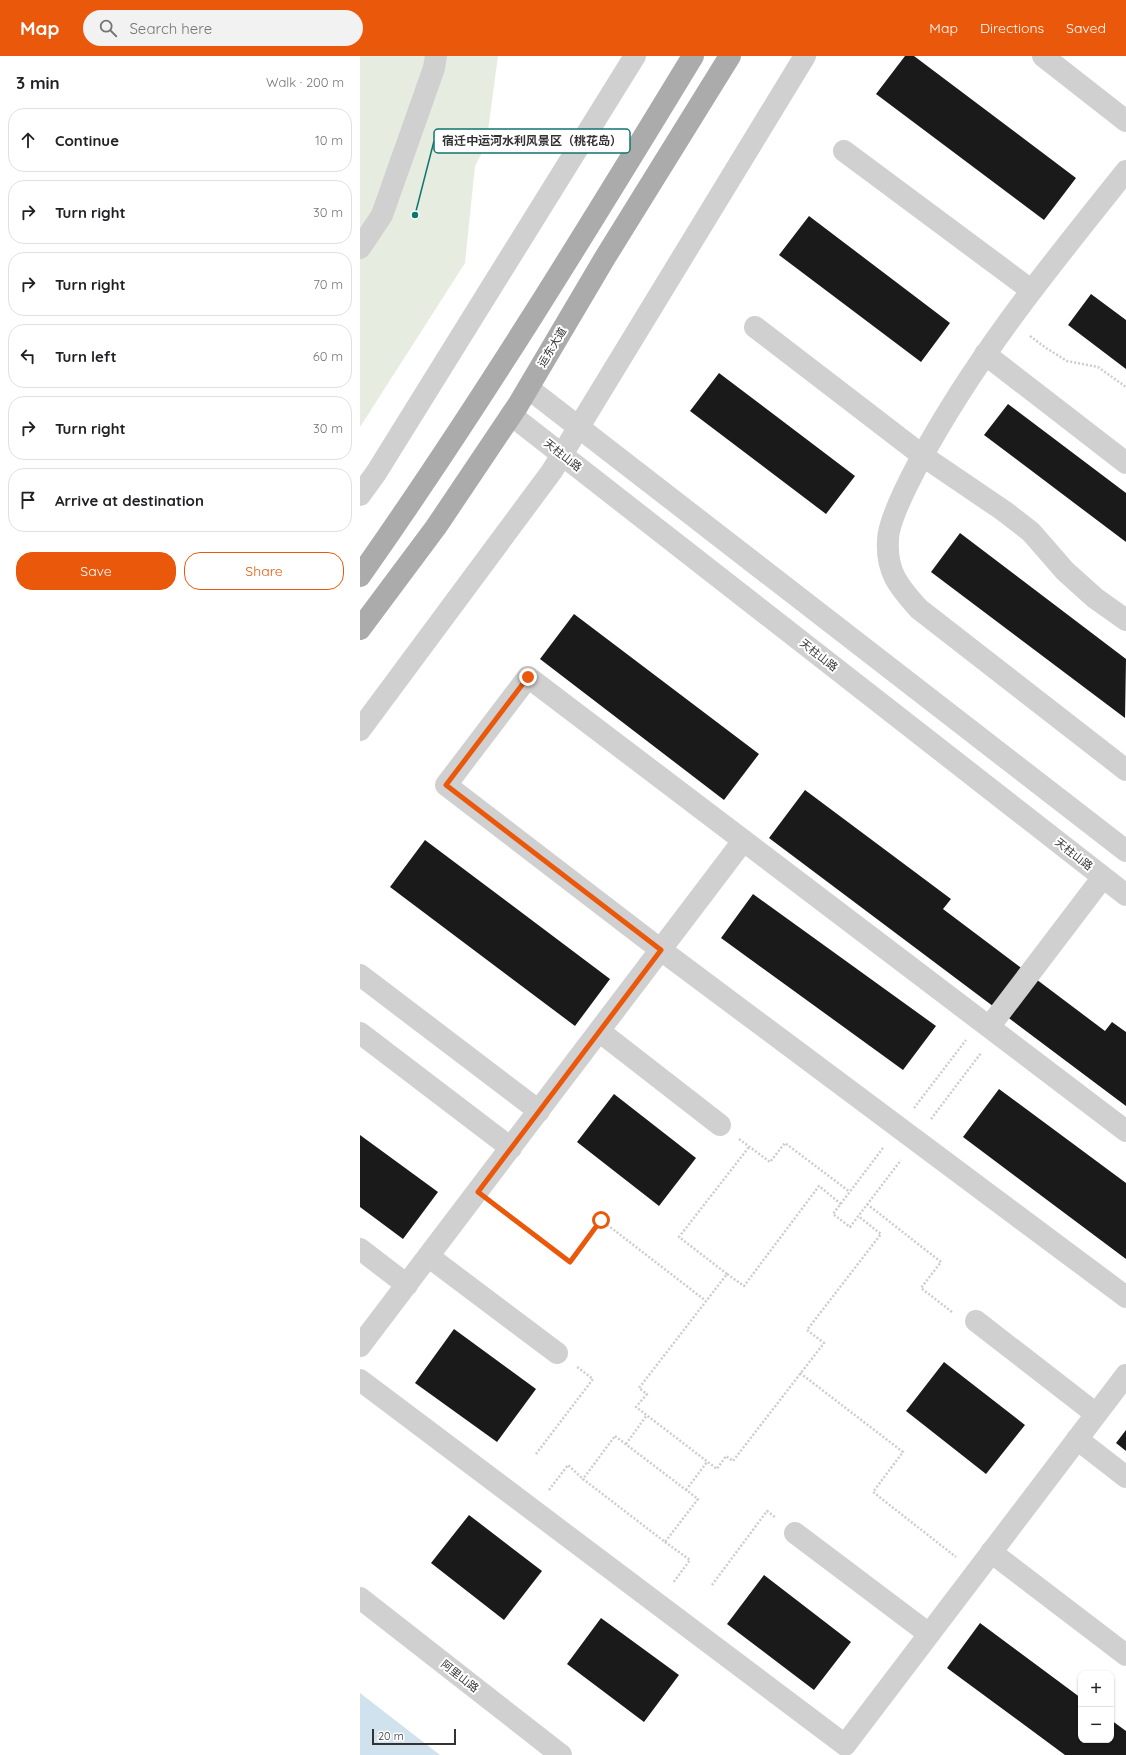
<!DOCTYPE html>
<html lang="en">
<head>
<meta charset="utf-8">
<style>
  :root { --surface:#fff; --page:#f2f2f2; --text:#202124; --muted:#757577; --line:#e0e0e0; --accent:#ea580c }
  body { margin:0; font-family:Quicksand,"Noto Sans SC",sans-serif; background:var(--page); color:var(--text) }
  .controls { position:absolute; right:12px; bottom:12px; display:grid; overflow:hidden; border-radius:8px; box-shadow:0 1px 3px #0004 }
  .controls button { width:36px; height:36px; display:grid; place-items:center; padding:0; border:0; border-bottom:1px solid var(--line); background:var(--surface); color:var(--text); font:20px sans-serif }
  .scale { position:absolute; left:12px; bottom:10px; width:84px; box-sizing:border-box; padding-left:4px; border:2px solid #333; border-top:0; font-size:11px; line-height:14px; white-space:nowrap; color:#333; -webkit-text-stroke:3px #fff; paint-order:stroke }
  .stop { position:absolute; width:12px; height:12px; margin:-9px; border:3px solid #ea580c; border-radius:50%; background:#fff }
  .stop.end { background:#ea580c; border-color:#fff; box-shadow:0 1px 4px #0008 }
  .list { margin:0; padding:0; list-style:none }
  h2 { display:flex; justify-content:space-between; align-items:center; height:52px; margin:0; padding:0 16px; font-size:17px }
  h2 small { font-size:13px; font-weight:400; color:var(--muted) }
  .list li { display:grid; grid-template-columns:26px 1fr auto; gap:12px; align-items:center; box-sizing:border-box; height:64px; margin:0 8px 8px; padding:0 8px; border:1px solid var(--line); border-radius:16px }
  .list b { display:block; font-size:15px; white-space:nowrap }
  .list em { font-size:13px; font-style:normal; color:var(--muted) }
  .actions { display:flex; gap:8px; padding:12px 16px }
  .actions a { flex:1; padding:9px 0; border:1px solid var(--accent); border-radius:16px; text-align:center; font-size:14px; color:var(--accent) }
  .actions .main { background:var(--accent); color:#fff }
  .icon { flex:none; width:22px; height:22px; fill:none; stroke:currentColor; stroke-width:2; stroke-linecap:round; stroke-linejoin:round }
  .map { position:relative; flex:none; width:766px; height:1699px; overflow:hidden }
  header { display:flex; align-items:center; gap:24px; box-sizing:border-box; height:56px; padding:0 20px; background:var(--accent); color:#fff }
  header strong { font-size:19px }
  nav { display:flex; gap:22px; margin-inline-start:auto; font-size:14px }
  .search { width:280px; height:36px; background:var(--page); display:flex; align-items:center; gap:10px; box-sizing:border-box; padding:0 14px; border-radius:22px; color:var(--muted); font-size:15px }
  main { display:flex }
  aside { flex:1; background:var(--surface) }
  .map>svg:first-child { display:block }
  .green { fill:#e6ecdf }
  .water { fill:#cfe2ee }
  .building { fill:#1a1a1a }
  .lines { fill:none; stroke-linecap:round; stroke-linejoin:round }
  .path { stroke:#cdcdcd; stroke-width:2.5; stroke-dasharray:2 2; stroke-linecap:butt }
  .minor { stroke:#d0d0d0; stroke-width:22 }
  .major { stroke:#ababab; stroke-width:22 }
  .route { stroke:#ea580c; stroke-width:5 }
  .labels { text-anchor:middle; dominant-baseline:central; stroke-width:4; stroke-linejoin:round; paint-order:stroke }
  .street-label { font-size:11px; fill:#333; stroke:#fff }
  .leader { fill:none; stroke:#0f766e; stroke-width:1.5 }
  .callout-dot { fill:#0f766e; stroke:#fff; stroke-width:1.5 }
  .callout { fill:#fff; stroke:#0f766e; stroke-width:1.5 }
  .callout-label { font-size:12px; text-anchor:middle; font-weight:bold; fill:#333 }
</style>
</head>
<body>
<header>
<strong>Map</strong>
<div class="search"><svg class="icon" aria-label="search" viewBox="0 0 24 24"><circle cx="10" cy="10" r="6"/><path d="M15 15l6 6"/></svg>Search here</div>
<nav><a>Map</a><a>Directions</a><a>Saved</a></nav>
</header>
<main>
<aside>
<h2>3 min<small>Walk · 200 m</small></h2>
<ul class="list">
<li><svg class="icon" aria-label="ahead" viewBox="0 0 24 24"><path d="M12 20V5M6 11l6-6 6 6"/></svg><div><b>Continue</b></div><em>10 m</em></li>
<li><svg class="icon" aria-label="right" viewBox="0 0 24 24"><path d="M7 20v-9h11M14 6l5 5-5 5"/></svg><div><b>Turn right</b></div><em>30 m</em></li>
<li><svg class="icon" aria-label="right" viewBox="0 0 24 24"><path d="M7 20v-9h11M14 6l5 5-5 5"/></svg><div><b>Turn right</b></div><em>70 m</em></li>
<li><svg class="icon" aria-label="left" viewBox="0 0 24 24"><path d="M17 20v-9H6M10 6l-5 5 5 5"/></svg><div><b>Turn left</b></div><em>60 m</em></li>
<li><svg class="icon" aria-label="right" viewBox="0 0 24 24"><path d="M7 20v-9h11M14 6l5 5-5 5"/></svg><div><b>Turn right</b></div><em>30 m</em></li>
<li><svg class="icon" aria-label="arrive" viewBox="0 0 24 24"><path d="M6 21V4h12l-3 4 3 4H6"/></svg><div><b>Arrive at destination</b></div></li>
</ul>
<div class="actions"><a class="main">Save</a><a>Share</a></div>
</aside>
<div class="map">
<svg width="766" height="1699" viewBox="0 0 766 1699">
  <rect width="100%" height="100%" fill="#fff"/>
  <path class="green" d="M0,0H138L126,89L115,110L105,207L0,371Z"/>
  <path class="water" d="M0,1637L80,1699H0Z"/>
  <path class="building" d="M545,0H554L716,122L684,164L516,38Z
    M449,160L590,267L561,306L419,199Z
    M731,238L766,264V313L708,269Z
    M359,317L495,420L466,458L330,355Z
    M648,348L766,437V486L624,379Z
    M600,477L766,603L765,662L571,516Z
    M214,558L399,698L364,744L180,603Z
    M445,734L591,843L583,853L745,975L752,966L766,976V1050L409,782Z
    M65,784L250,923L215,970L30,831Z
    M393,838L576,970L543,1014L361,882Z
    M639,1033L766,1127V1203L603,1081Z
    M254,1038L336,1102L299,1150L217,1086Z
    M0,1079L78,1136L43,1183L0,1151Z
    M94,1273L176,1333L137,1386L55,1327Z
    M584,1306L665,1369L626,1418L546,1355Z
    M766,1374V1395L756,1387Z
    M109,1459L182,1515L144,1564L71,1507Z
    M404,1519L491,1586L454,1634L367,1568Z
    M241,1562L319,1619L284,1666L207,1608Z
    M620,1567L721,1642V1684H751V1664L766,1675V1699H705L587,1612Z"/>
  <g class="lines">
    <path class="path" d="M670,280L686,292L707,305L738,311L766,331
      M554,1052L606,984
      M571,1063L621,997
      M379,1083L410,1106L425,1087L490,1136
      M523,1092L473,1158L490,1171L541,1104
      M481,1148L459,1130L384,1230L367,1218L279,1332L287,1338L276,1351L357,1413L366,1400L373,1405L464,1287L447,1274L521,1178L498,1160
      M507,1148L581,1206L561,1232L592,1256
      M137,1150L210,1206L241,1164L346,1245
      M367,1218L319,1181L389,1091
      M440,1317L543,1396L513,1436L596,1501
      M255,1380L338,1443L305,1486L223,1423Z
      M266,1388L287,1359
      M176,1398L233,1323L217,1311
      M189,1434L208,1409L223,1423
      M326,1434L347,1406
      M305,1486L330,1504L313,1527
      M352,1529L407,1455L416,1462"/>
    <path class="minor" d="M683,0L766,65
      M484,95L671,234
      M766,115C690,210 616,300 558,408C549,425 528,465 528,484C526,515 538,530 559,553L766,714
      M0,192L22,159L74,12L76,0
      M395,271L563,400L644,455L671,476L705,515L735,542L766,564
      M625,298L766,407
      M168,332L766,795
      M151,359L766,839
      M0,439L16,417L275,0
      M0,674L192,415L445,0
      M0,919L179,1055
      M629,971L743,821
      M239,975L360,1069
      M0,977L151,1092
      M766,1075L168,621L86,729L301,894L766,1241
      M0,1193L47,1229
      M68,1200L197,1297
      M616,1265L736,1358
      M0,1290L383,785
      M0,1324L485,1689L766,1319
      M717,1383L766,1421
      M435,1477L569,1578
      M631,1496L766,1599
      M0,1542L201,1699"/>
    <path class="major" d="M0,520C118,352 226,176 333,0
      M0,573L76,471L158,349L246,200L370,0"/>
  </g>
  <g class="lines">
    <path class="route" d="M168,621L86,729L301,894L118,1136L210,1206L241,1164"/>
  </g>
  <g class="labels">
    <g class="street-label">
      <text transform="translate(192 291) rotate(-59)">运东大道</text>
      <text transform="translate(203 399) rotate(38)">天柱山路</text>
      <text transform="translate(459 599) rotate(38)">天柱山路</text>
      <text transform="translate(714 798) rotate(38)">天柱山路</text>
      <text transform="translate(100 1620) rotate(38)">阿里山路</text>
    </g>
  </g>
  <path class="leader" d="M55 159L74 85"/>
  <circle class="callout-dot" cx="55" cy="159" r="4"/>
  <rect class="callout" x="74" y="73" width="196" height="24" rx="4"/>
  <g class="callout-label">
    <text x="172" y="89">宿迁中运河水利风景区（桃花岛）</text>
  </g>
</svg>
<div class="controls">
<button>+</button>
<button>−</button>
</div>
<div class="scale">20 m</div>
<div class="stop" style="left:241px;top:1164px"></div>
<div class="stop end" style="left:168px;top:621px"></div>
</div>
</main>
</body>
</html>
